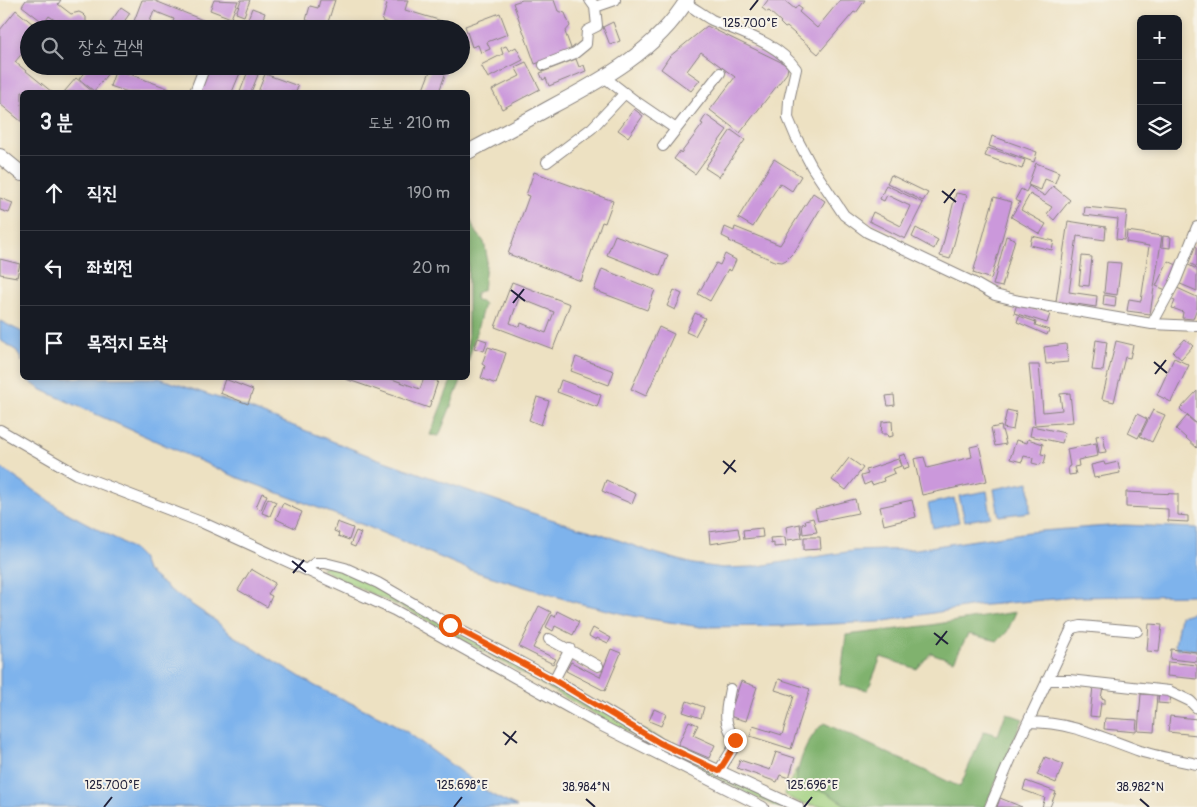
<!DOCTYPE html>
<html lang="ko">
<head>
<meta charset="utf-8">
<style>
  :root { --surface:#171b24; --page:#242831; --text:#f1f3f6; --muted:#9ea1a6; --line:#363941 }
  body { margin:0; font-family:Pangolin,"Poor Story",sans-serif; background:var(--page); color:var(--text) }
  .controls { position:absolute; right:15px; top:15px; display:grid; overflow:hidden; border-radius:8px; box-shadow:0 2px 8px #0003 }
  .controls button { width:45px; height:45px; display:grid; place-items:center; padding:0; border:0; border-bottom:1px solid var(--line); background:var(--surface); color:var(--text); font:25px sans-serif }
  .stop { position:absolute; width:15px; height:15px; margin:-11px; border:4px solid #ea580c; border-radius:50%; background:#fff }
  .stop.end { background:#ea580c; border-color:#fff; box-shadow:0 1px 5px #0008 }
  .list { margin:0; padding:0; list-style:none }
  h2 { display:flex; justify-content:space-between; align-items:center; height:65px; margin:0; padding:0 20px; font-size:21px }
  h2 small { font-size:16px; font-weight:400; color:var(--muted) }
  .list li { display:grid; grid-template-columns:32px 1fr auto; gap:15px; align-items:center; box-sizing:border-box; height:75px; padding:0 20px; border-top:1px solid var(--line) }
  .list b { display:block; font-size:19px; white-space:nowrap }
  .list em { font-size:16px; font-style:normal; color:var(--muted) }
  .icon { flex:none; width:28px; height:28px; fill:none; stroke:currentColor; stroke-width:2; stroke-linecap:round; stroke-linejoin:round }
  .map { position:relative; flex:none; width:1197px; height:807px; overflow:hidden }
  .search { position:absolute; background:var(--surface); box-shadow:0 2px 8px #0003; left:20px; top:20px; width:450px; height:55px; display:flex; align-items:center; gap:12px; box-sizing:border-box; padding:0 18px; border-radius:28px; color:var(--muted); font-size:19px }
  .panel { position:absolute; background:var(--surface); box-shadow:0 2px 8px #0003; left:20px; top:90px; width:450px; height:290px; border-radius:8px }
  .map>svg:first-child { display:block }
  .green { fill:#a0d07f; stroke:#61795d }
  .forest { fill:#80b26e; stroke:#516a54 }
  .water { fill:#7eb3ec; stroke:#506a94 }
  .building { fill:#cb98db; fill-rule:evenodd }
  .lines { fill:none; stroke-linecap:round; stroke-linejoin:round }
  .minor-casing { stroke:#88827e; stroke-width:12 }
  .major-casing { stroke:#88827e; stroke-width:16 }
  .minor { stroke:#fff; stroke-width:10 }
  .major { stroke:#fff; stroke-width:14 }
  .route { stroke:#ea580c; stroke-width:6 }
  .ticks { fill:none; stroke:#22223b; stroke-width:2 }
  .ticks-label { font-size:12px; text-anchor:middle; fill:#22223b; stroke:#f7f3e8; stroke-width:4; stroke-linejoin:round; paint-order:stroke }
</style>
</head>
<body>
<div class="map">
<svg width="1197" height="807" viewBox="0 0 1197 807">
  <rect width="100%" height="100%" fill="#f7f3e8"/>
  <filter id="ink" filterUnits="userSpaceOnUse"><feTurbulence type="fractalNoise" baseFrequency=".02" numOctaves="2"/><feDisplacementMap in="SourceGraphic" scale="10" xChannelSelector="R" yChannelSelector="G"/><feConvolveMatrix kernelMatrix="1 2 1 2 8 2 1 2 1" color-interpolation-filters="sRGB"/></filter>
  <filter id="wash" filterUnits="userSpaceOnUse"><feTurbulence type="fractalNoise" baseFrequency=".0096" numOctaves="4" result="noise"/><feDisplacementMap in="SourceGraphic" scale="20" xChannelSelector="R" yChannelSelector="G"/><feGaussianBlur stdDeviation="1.12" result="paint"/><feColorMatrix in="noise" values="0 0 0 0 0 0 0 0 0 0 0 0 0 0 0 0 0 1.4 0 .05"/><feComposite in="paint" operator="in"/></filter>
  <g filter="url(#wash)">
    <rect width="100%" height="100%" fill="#ede1c2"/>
    <path class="green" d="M328,565L358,578L538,676L793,807H777C655,752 541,682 423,618C390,600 353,588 321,568Z
      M797,768L796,782L808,788L826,792L849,807C828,807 799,807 784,794Z"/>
    <path class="forest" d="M468,214L474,229L484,242L487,257L483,290L476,293L475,299L484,304L468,362Z
      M452,378H462L439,436L430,435Z
      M1016,612L1007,632L998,641L968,634L954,661L931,653L917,669L881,657L868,690L840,685L846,635L924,626Z
      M1006,713L1023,719L985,807H849L826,792L808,788L796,782C798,762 808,736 824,723L960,787L984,731L998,735Z"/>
    <path class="water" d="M0,321L22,332V362L17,351L0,340Z
      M27,378H159L248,408L370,456L529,512L576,527L599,533L651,552L693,564L722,568L752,567L853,551L916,549L1029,532L1080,528L1124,525L1197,528V595L1077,597L975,606L879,622L787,626L700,627L632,616L574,602L470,570L366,526L236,477L42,390L30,382Z
      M0,467L62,510L120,541L135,551L141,557L146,570L170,590L216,621L232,635L315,686L387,720L407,732L492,795L517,807H0Z
      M1029,482L1030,512L999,516L994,489Z
      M987,491L991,517L965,521L959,496Z
      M954,498L959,522L933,528L928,504Z
      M1191,613H1197V650L1177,648L1175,645L1180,616Z"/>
    <g id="blocks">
      <path class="building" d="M26,0H61L58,4L71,14L79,12L83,14L86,17V26L91,29H62L63,26L49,16L44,23L22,6Z
        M142,0H153L225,29H190L181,25V27L172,24L174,19L154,11L147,29H131Z
        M214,0L238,1L231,18L210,10Z
        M241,0H250L244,16L236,13Z
        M320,0H335L328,22L342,27L341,29H307L309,21L306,20L310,6L318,8Z
        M376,0H408L405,10L442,21L440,29H407L382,21L387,4Z
        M522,0H554L558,11L565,13L570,26L565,32L572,51L535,64L513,3Z
        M768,0H784L795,9L798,5L802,8L799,12L817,28L840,0H865L856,13L854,12L818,54L787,27L785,28L780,23L781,22L769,11L767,12L762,8Z
        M121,7L130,13L119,29L110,23Z
        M252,8L265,13L259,29L246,24Z
        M16,10L39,29H29V45L15,62L52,92H22V122L0,104V30Z
        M500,13L508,34L487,42L490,49L481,53L478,45L472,47L465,26Z
        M613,22L620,41L610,45L603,27Z
        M707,26L783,63L788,67L787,73L740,133L710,110L735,77L701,52L687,71L700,80L691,91L661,69L669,57Z
        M506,46L509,51L516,47L523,60L488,78L481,65L503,54L501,48Z
        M576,59L579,67L584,65L586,71L549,86L546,78L543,80L540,73Z
        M526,62L540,89L502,109L492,90L520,76L515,67Z
        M89,66H106L105,68L109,72L94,91L79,79Z
        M210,66H243L232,92H200Z
        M432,66H448L439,92H422Z
        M116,69L170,89L168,92H128L110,86Z
        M248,71L258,75L251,92H240Z
        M265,74L298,86L296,92H258Z
        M76,78L93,92H64Z
        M634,109L643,116L628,137L618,130Z
        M706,115L727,130L695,174L674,159L680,151L681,153L703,124L701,123Z
        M731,130L745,140L719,177L705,168Z
        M992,136L1037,152L1034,162L989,146Z
        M988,148L1025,160L1022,169L985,156Z
        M774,159L801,176L792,191L780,183L753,227L738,218Z
        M1036,163L1059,172L1055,183L1045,179L1041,190L1028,185Z
        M534,172L613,201L605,223L602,222L581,281L508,254L529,196L526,195Z
        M891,175L928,193L923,201L887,183Z
        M886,185L923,203L905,239L869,221L873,212L901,226L910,206L887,195L884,201L880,199Z
        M1029,186L1045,196L1053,186L1070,200L1054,220L1047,214L1052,207L1030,194L1021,210L1046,224L1040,234L1011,217L1020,202L1015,200L1021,189L1026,192Z
        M813,193L825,201L795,251L786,260L782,262L774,261L729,241L730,240L722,236L725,227L734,231L735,227L780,245Z
        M956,193L967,195L950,259L940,256Z
        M994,197L1012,202L991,279L973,273Z
        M0,198L13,203L9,213L0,210Z
        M1085,207L1127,211L1124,240L1116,239L1118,219L1084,215Z
        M1068,221L1106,227L1105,240L1077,236L1069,292L1097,296L1096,307L1056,301Z
        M916,228L938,240L934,249L912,237Z
        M1127,231L1162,236L1150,314L1127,311L1129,299L1141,301L1149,246L1126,242Z
        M615,235L668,255L660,276L607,255Z
        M1006,236L1015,239L1002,287L993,285Z
        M1032,236L1054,241L1052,250L1030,245Z
        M1163,236L1171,237L1170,248L1162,247Z
        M1194,245L1197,247V267L1187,262Z
        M725,254L736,260L731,271L728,269L710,301L698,294L716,263L720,265Z
        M1082,256L1092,257L1089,286L1079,285Z
        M0,259L20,264L17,277L0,274Z
        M1168,261L1177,265L1166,290L1156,286Z
        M1107,262L1121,263L1117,295L1104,293Z
        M1186,264L1197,269V291L1178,283Z
        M602,269L655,290L647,310L594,290Z
        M512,282L570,304L553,349L495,327ZM519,298L554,312L546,333L521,323L520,327L510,323Z
        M1175,287L1197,297V308L1193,319L1182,318L1183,312L1172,308L1175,301L1170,299Z
        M674,290L682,294L675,310L667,306Z
        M1104,295L1116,297L1115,307L1103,305Z
        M1017,304L1050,314L1047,323L1014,313Z
        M695,313L705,318L695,336L686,332Z
        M1019,316L1036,322L1035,325L1049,330L1047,335L1017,322Z
        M659,327L674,334L646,396L631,389Z
        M478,338L487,341L484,351L474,348Z
        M1185,339L1193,346L1181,359L1173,352Z
        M1096,340L1107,342L1103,371L1092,370Z
        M1116,341L1133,345L1130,358L1125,357L1114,402L1102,399Z
        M1066,344L1068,362L1046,364L1044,347Z
        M488,347L506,353L496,384L481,378L485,366L482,364Z
        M576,357L614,371L609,385L571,371Z
        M1174,358L1189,365L1171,402L1157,395Z
        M1029,365H1039L1043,412L1062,410L1060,394L1070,393L1073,422L1035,425Z
        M343,378H389L420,389L424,378L438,381L429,408Z
        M225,379L253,390L248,404L220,393Z
        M561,380L601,395L597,407L557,392Z
        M1197,391V424L1180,409Z
        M894,395L895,405L888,406L886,396Z
        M537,397L549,401L541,425L529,420Z
        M1007,410L1016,412L1013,430L1003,428Z
        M1153,410L1165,415L1152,442L1140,436Z
        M1137,414L1147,419L1138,438L1128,433Z
        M1187,416L1197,425V448L1176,429Z
        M892,421L893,436L888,437L887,434H881L882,422Z
        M1001,426L1006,444L995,446L991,428Z
        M1032,426L1065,433L1062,443L1030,436Z
        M1103,435L1106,452L1099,453L1096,436Z
        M1028,439L1043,444L1041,454L1046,455L1044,464L1041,463L1040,465L1032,463L1033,458L1024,456L1022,462L1010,459L1016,440L1027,443Z
        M1096,443L1098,456L1078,460L1079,466L1074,467L1076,474L1069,475L1068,467L1070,466L1067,449Z
        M979,445L987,481L922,495L914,459L924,457L927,468L972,457L970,447Z
        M905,454L909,467L903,469L899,456Z
        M849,458L863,468L846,490L832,480Z
        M898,459L901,466L893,469L895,473L883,478L884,481L872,485L871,482L864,485L861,476L868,474L866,470Z
        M1104,462L1105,465L1118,462L1120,473L1094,478L1091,465Z
        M606,480L636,494L632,504L602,491Z
        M1126,492L1178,494V515L1188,516V522L1168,521V509L1126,507Z
        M262,493L267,495L261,510L256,507Z
        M268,498L276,502L270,516L262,513Z
        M855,499L858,513L818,521L815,509Z
        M912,500L916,517L884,525L880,507Z
        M283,503L302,512L295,528L276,519Z
        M813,518L817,532L803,534L802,524L806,523L805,520Z
        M337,522L353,528L349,540L338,536L339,533L334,531Z
        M800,524L802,538L788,540L786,527Z
        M738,528L740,539L710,544L709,532Z
        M762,528L763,537L744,539L743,530Z
        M356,531L361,533L355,547L350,545Z
        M785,537L786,546L774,547V543L771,544L770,538Z
        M804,537H820L821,549L804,550Z
        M251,569L275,583L268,594L272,596L267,607L238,590Z
        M539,606L551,612L533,648L556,659L553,664L519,647Z
        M557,611L579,622L573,635L555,626L553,631L546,627L552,615L555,617Z
        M1149,624L1162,625L1159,652L1147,651Z
        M593,628L611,638L608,643L597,638L596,640L589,636Z
        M611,649L621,653L605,691L566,671L571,662L600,677Z
        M1171,649L1197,652V662L1170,659Z
        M1168,662L1197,665V679L1167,676Z
        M779,679L810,689L791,749L750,736L753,726L782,735L794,696L775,690Z
        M741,681L757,687L746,721L729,716Z
        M1093,686L1103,687L1101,698L1105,699V703H1101L1099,717L1090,716Z
        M1159,692L1171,693L1170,704L1158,703Z
        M1141,694L1157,695L1154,732L1138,731Z
        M687,701L704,707L701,718L683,712Z
        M654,709L666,714L661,726L649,721Z
        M1170,716L1197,719V735L1168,732Z
        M1105,718L1137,720L1136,732L1104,729Z
        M689,721L698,725L693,735L715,745L709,758L678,745Z
        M776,752L795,758L789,778L780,775L777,782L737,768L740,760L770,770Z
        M1045,757L1063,764L1056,783L1037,775Z
        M1026,781L1056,792L1050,807H1042L1045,798L1023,790Z
        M1000,798L1022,807H997Z"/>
    </g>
  </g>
  <g filter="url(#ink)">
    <use href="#blocks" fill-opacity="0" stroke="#88827e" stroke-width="1"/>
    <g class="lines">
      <defs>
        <path id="minor" d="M685,0V3C694,8 703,15 712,20C741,33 777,42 796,69L789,100L788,118L796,137L812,167L844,215L867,232L974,283L995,295L1019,301L1152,324L1197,326
          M595,7L615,0
          M544,65L575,53L586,44L587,31L597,26L595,7L590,0
          M604,77L635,101L676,129
          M195,92L205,66
          M663,146L720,73
          M547,162L592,128L625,93
          M1152,324L1176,280L1197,227
          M0,430L76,474L201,522L394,610L600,725L763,807
          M306,570L315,563H325L345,568L378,583L450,625L554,680L660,743L798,807
          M549,639L598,666
          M554,680L570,649
          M1047,680H1069L1169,691L1190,701L1197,708
          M1028,722C1070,722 1101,737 1140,751C1158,757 1178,760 1197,764
          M719,771L734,747L735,740C722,720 726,711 730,689
          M990,807L1011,758L1072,628L1081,626L1137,631"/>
        <path id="major" d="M468,152C496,137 524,122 551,107C602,80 656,51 687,0
          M0,156L22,174"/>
      </defs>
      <use href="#minor" class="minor-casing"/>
      <use href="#major" class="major-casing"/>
      <use href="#minor" class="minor"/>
      <use href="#major" class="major"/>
    </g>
  </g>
  <g class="lines" filter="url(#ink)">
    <path class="route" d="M450,625L554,680L660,743L719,771L734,747L735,740"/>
  </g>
  <path class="ticks" d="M750,10L758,0M942,191L956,202M944,203L955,189M511,290L525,301M513,303L524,289M1154,362L1167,373M1155,374L1166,360M723,461L736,472M724,474L735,460M292,561L306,572M293,573L304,560M934,633L948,644M936,645L947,631M503,732L517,743M505,745L516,731M586,799L595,807M1140,799L1149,807M104,807L112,797M454,807L462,797M804,807L812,797"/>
  <g class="ticks-label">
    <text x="750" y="27">125.700°E</text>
    <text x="112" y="789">125.700°E</text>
    <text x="462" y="789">125.698°E</text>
    <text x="812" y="789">125.696°E</text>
    <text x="586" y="791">38.984°N</text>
    <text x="1140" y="791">38.982°N</text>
  </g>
</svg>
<div class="controls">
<button>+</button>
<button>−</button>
<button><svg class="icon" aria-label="layers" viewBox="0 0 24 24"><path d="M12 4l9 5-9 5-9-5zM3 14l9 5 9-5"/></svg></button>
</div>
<div class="stop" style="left:450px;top:625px"></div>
<div class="stop end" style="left:735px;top:740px"></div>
<div class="search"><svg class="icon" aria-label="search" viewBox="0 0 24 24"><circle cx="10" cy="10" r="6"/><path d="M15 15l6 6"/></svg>장소 검색</div>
<section class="panel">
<h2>3 분<small>도보 · 210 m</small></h2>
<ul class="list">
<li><svg class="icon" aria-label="ahead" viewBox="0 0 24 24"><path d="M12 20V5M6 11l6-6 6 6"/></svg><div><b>직진</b></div><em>190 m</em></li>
<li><svg class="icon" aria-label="left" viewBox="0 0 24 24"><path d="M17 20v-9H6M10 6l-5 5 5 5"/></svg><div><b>좌회전</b></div><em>20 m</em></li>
<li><svg class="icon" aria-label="arrive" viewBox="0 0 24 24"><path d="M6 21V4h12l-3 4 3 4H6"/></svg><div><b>목적지 도착</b></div></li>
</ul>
</section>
</div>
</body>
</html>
